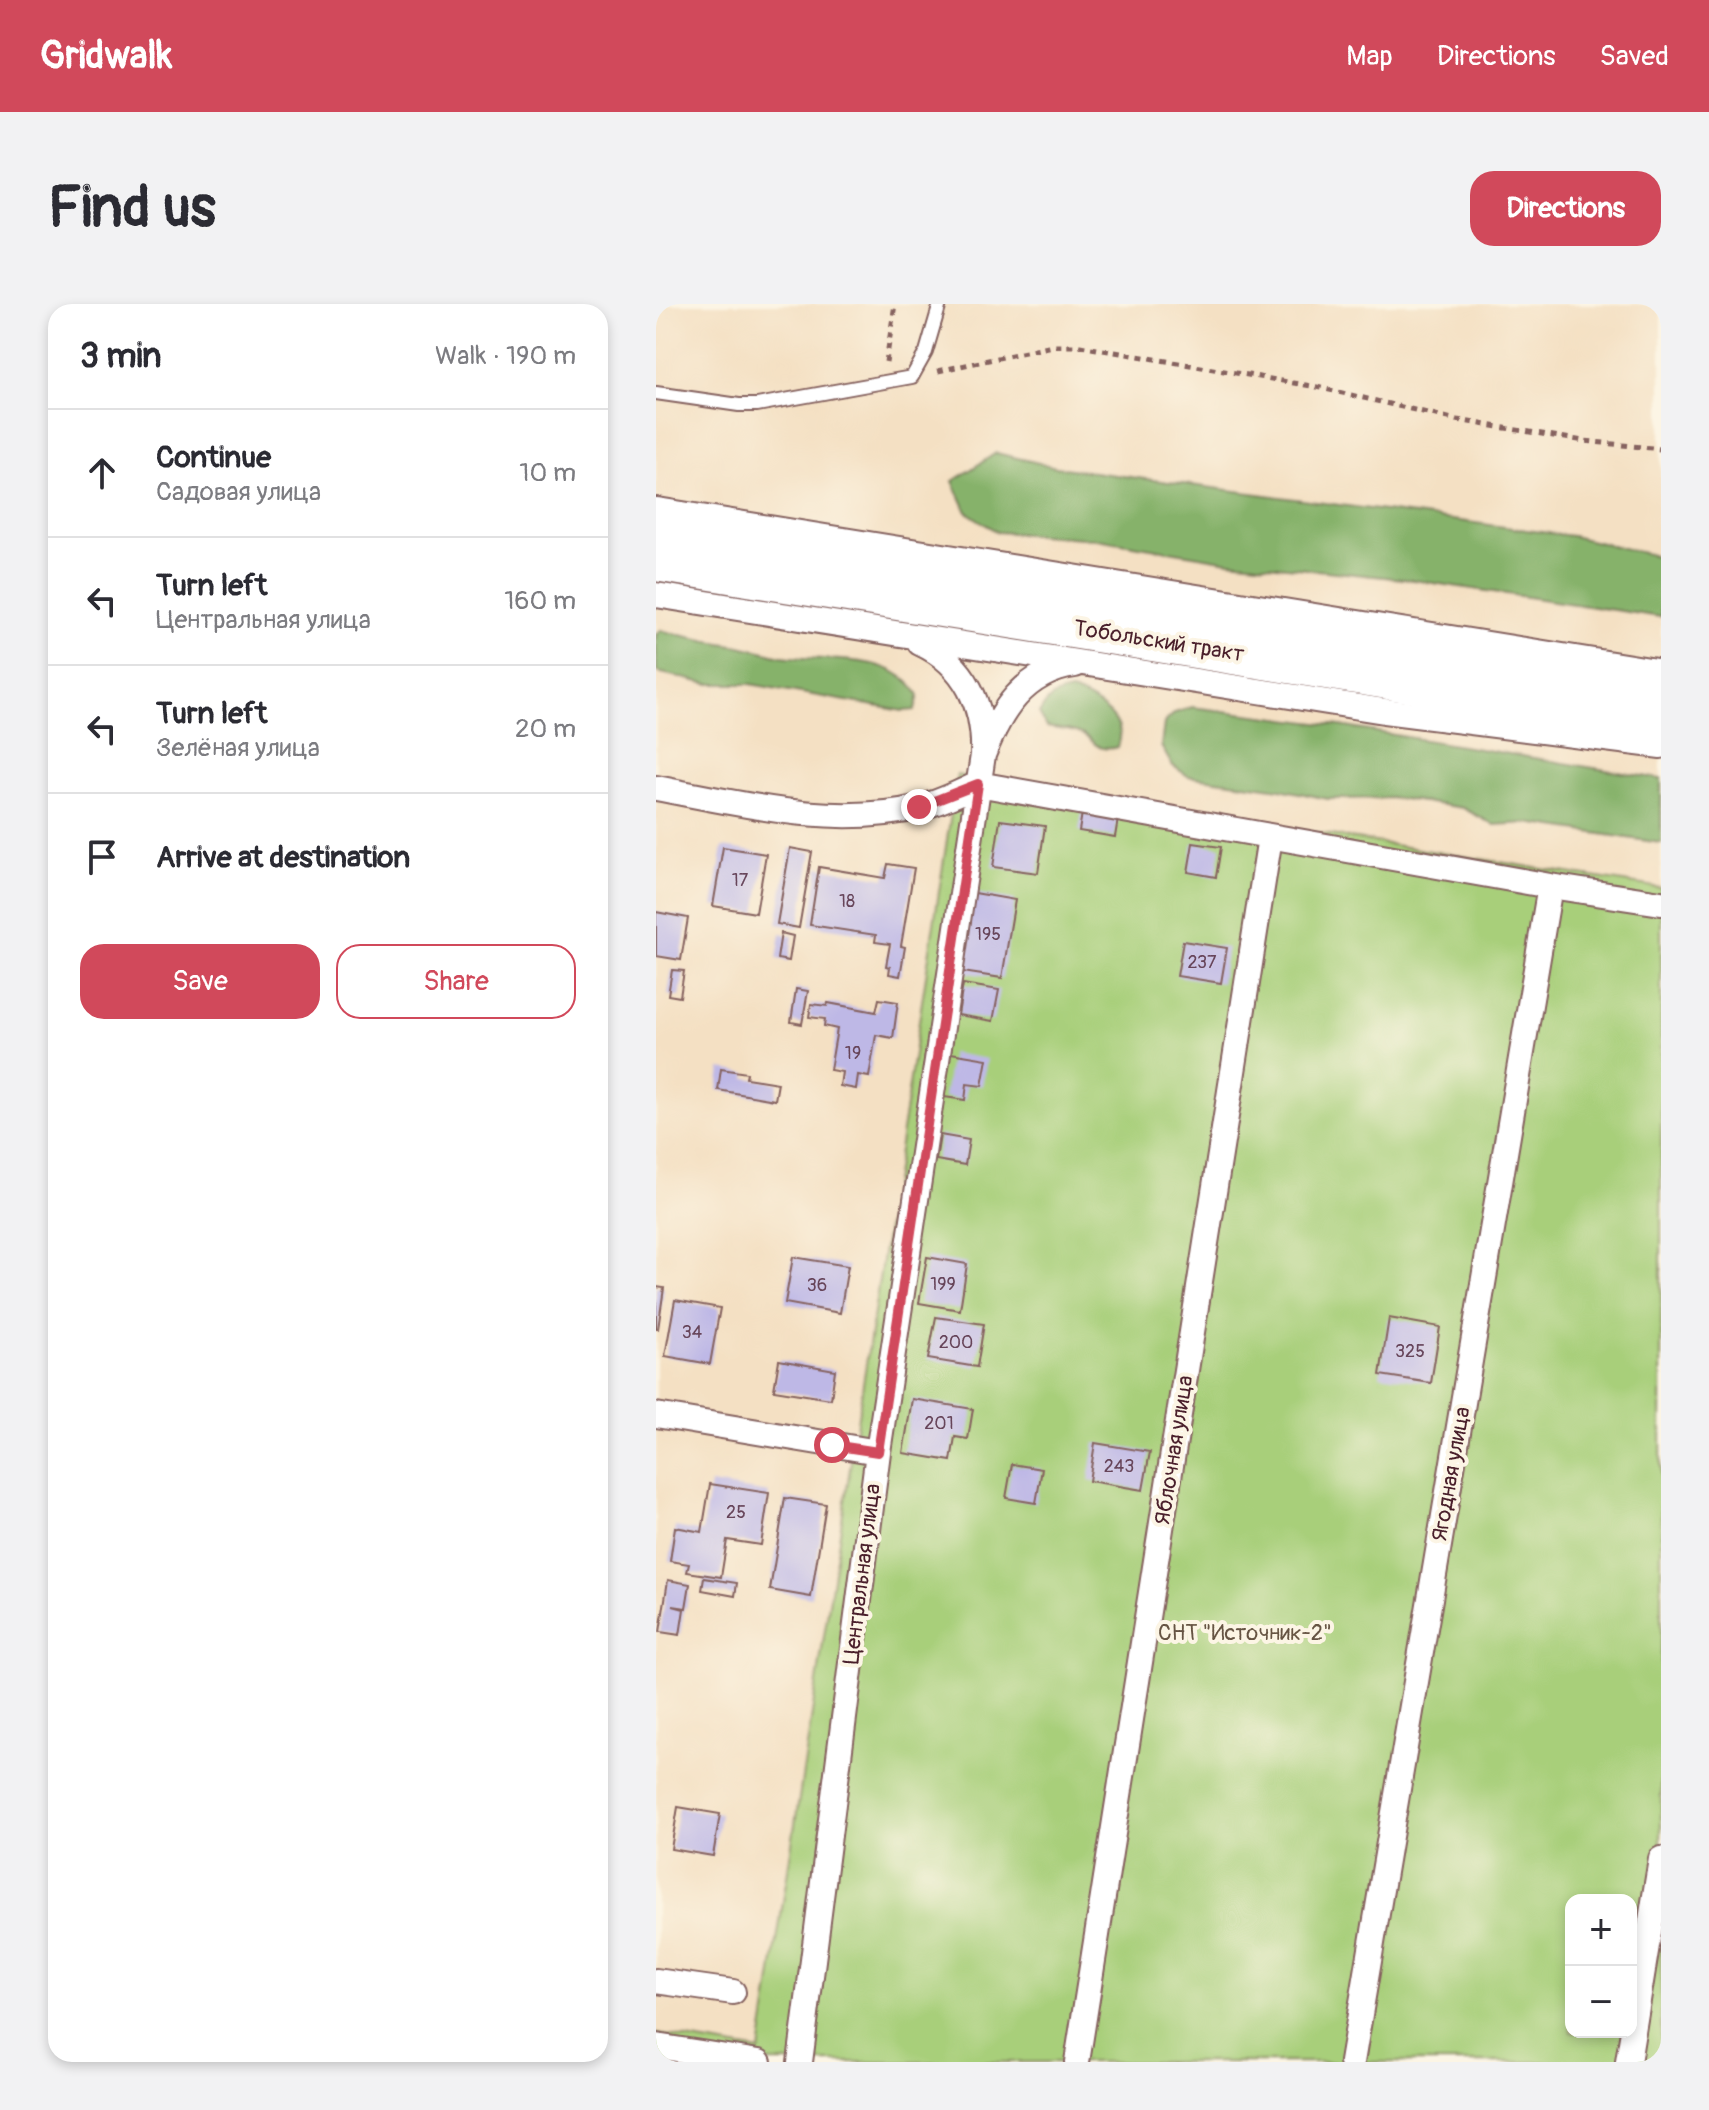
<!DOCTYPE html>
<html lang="en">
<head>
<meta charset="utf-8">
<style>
  :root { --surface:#fff; --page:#f2f2f3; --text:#2b2b33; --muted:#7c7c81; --line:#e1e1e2; --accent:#d1495b }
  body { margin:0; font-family:Pangolin,sans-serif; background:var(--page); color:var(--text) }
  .controls { position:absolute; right:24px; bottom:24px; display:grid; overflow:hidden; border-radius:16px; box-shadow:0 4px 12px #0003 }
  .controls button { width:72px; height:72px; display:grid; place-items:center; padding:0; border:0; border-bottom:2px solid var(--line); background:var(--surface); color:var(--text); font:40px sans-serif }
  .stop { position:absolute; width:24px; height:24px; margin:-18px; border:6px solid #d1495b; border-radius:50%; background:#fff }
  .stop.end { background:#d1495b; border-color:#fff; box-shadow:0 2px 8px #0008 }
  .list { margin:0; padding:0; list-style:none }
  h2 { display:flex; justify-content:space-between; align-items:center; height:104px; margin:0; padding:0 32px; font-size:34px }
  h2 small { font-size:26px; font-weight:400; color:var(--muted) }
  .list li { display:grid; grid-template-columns:52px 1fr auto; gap:24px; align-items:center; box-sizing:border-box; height:128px; padding:0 32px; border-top:2px solid var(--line) }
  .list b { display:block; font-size:30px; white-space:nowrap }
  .list p { margin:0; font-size:26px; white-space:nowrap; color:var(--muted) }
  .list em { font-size:26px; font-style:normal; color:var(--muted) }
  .actions { display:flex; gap:16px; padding:24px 32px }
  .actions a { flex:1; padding:18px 0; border:2px solid var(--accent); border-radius:24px; text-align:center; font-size:28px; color:var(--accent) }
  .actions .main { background:var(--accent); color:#fff }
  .icon { flex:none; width:44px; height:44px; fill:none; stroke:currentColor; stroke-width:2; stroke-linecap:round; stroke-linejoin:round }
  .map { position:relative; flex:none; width:1005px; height:1758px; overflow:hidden; border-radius:24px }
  header { display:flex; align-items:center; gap:48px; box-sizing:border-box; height:112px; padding:0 40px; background:var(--accent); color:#fff }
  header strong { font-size:38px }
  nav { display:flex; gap:44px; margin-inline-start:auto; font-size:28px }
  .intro { display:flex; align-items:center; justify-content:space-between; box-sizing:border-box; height:192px; padding:0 48px }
  h1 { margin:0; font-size:56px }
  .button { padding:20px 36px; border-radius:24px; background:var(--accent); color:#fff; font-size:28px; font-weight:700 }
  main { display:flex; gap:48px; padding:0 48px }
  aside { flex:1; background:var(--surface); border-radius:24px; box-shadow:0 4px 12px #0003 }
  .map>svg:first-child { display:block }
  .green { fill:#a8cf7a; stroke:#797752; stroke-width:2; fill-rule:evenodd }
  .forest { fill:#86b26a; stroke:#68684a; stroke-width:2 }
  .building { fill:#beb8e6 }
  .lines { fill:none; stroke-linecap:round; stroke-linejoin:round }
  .lane-casing { stroke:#866360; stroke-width:16 }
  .street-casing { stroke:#866360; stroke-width:28 }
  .highway-casing { stroke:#866360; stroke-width:46 }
  .path { stroke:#866360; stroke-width:5; stroke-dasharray:6 6; stroke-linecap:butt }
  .lane { stroke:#fff; stroke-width:12 }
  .street { stroke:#fff; stroke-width:24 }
  .highway { stroke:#fff; stroke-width:42 }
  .route { stroke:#d1495b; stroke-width:10 }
  .labels { text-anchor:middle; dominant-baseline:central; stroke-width:8; stroke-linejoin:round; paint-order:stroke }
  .number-label { font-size:18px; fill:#67455a }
  .street-label { font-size:22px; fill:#4a1f2b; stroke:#fcf5e5 }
  .park-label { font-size:22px; fill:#665443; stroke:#fcf5e5 }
</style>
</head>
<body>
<header>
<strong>Gridwalk</strong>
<nav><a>Map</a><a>Directions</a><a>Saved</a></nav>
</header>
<div class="intro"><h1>Find us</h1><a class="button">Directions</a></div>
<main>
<aside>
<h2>3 min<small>Walk · 190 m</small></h2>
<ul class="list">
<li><svg class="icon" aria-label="ahead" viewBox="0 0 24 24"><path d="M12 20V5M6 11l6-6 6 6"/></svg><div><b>Continue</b><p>Садовая улица</p></div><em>10 m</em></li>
<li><svg class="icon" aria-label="left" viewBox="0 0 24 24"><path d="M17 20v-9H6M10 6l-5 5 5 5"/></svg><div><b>Turn left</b><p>Центральная улица</p></div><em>160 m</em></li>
<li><svg class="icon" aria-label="left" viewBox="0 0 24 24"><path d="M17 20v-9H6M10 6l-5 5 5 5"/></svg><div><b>Turn left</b><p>Зелёная улица</p></div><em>20 m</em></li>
<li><svg class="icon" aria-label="arrive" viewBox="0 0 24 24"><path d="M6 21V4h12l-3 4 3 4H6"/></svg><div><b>Arrive at destination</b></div></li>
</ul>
<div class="actions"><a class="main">Save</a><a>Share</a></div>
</aside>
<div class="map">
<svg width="1005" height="1758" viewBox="0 0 1005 1758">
  <rect width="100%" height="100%" fill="#fcf5e5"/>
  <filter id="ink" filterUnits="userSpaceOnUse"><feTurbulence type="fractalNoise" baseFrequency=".0125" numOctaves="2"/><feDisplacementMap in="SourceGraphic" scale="16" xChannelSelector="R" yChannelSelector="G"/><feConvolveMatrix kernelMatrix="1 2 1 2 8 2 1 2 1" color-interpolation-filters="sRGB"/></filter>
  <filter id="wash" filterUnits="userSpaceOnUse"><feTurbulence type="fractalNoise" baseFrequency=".006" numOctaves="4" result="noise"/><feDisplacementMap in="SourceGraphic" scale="32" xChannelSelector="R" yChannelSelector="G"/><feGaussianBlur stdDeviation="1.8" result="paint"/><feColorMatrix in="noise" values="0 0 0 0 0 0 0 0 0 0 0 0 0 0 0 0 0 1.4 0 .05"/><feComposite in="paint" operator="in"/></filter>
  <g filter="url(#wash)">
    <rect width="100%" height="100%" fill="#f4e0c3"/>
    <path class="green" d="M301,471L1005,584V1758H0V1730L104,1747ZM915,1596H975V1728H915Z"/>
    <path class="forest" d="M340,149L400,163L916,232L1005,253V313L757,276L573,257L441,235L341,228L311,208L297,177Z
      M5,326C29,333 52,337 77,341C94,343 110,349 126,352C171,359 235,346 263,391L259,406L247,407L94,380H52L1,368L0,331Z
      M415,387C432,393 463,409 464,430C465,434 463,439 462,443C437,449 441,436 423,429C413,425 400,425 391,423L383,410C391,395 397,390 415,387Z
      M536,403L684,422L1005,475V539L871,519L838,521L807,504L740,494L672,495L624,485L532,472L516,461L505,442L508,419L519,409Z"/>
    <g id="blocks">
      <path class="building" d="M426,509L462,515L459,533L423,527Z
        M344,516L389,522L382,569L337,563Z
        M537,539L565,543L560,573L532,568Z
        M67,543L110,550L100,609L57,602Z
        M134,544L156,548L143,624L121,620Z
        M232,560L258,564L245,642L249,643L244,672L233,670L234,663L230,662L234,640L219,638L220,631L154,621L163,563L229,574Z
        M313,588L359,596L346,674L300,667Z
        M0,608L32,614L25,656L0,652Z
        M125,629L137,632L133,657L121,655Z
        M527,637L571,644L565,679L521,672Z
        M16,666L28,667L24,693L12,691Z
        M307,680L343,686L337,717L302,711Z
        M140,685L152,687L146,720L135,718Z
        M223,695L242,698L237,734L220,731L213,773L202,771L200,785L184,782L186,768L174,766L181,725L168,722L169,715L153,713L155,700L171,702L172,699L220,708Z
        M295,749L331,755L326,782L311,780L309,796L288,793Z
        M65,765L91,769L90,774L122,779L119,796L62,786Z
        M284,831L313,836L309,861L280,856Z
        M137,953L192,962L184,1009L129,999Z
        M271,953L311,960L304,1006L263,999Z
        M0,983L8,984L2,1025H0Z
        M19,996L64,1004L54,1060L9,1052Z
        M280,1013L328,1020L321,1063L272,1055Z
        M733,1014L784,1023L775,1079L724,1071Z
        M123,1056L179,1066L175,1095L118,1086Z
        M256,1095L317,1105L312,1135L299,1133L295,1157L247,1149Z
        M439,1139L494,1148L487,1186L433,1177Z
        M356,1160L386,1165L380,1199L350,1194Z
        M54,1180L113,1189L105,1241L71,1236L65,1273L31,1268L33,1260L14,1257L19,1223L46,1228Z
        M129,1194L170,1200L155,1293L114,1286Z
        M48,1274L81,1279L79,1292L46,1286Z
        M12,1276L34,1280L30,1304L17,1302L28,1305L24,1331L4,1328Z
        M22,1503L64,1510L57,1552L15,1545Z"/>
    </g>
  </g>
  <g filter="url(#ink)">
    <use href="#blocks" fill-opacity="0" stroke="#866360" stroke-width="2"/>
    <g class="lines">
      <defs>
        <path id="lane" d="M0,89L83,101H101L256,73L270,48L284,0"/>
        <path id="street" d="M0,291L728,407L1005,442
          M264,339C310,360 329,403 327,451C344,407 368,368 419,361
          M0,484C87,500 176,524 265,503C285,498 303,489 322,480L894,582L1005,599
          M0,1111L222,1148
          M0,1677L77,1688
          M0,1742L103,1758
          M144,1758L222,1148L327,451
          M421,1758L614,533
          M696,1758L894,582
          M972,1758L1005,1555"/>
        <path id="highway" d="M0,215L1005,377
          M0,256L1005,418"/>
      </defs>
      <use href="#lane" class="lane-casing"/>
      <use href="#street" class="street-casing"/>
      <use href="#highway" class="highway-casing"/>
      <path class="path" d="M230,58L239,0
        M282,67L397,42H424L661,83L801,116L928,137L1005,145"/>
      <use href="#lane" class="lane"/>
      <use href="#street" class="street"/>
      <use href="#highway" class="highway"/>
    </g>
  </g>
  <g class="lines" filter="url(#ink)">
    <path class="route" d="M176,1141L222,1148L322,480L263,503"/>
  </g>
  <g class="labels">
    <g class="number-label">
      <text x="84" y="576">17</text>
      <text x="191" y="597">18</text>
      <text x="332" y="630">195</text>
      <text x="546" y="658">237</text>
      <text x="197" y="749">19</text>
      <text x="287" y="980">199</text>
      <text x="161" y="981">36</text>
      <text x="36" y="1028">34</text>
      <text x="300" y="1038">200</text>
      <text x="754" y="1047">325</text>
      <text x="283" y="1119">201</text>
      <text x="463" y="1162">243</text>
      <text x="80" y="1208">25</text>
    </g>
    <g class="street-label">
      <text transform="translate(503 337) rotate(9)">Тобольский тракт</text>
      <text transform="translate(518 1146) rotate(-81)">Яблочная улица</text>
      <text transform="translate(795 1170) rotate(-80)">Ягодная улица</text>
      <text transform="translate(206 1270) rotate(-83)">Центральная улица</text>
    </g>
    <g class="park-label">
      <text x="589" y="1329">СНТ "Источник-2"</text>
    </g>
  </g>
</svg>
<div class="controls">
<button>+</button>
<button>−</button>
</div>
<div class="stop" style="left:176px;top:1141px"></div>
<div class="stop end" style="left:263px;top:503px"></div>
</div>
</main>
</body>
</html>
